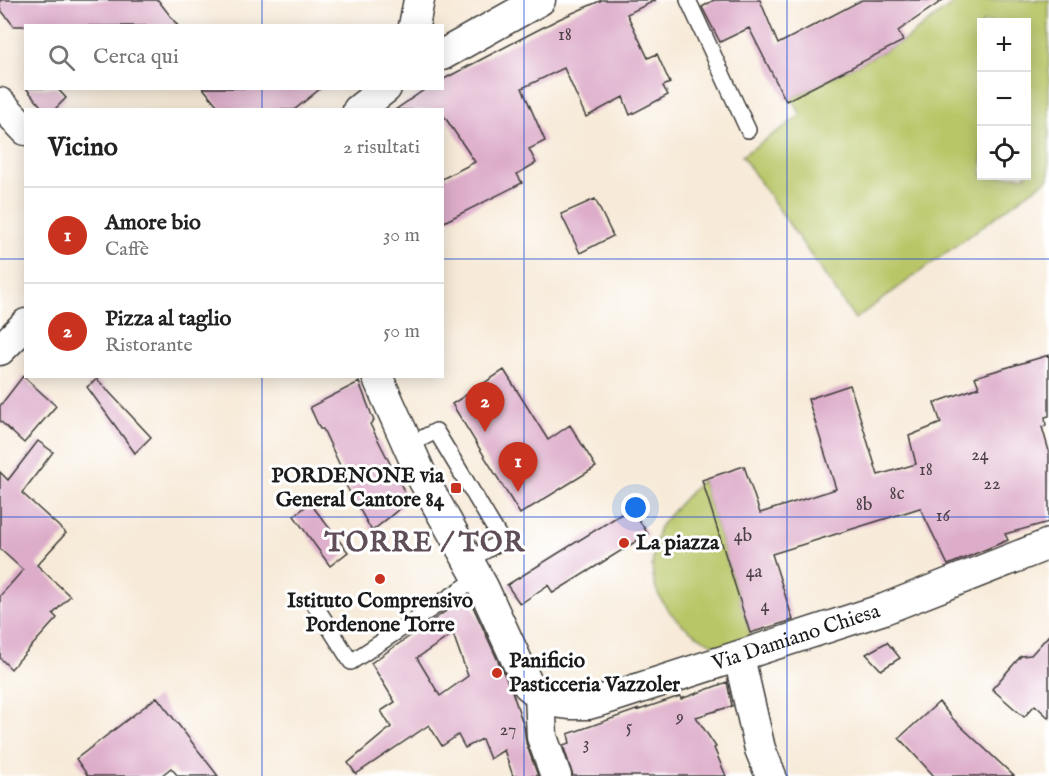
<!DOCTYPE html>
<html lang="it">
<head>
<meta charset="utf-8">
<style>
  :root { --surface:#fff; --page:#f2f2f2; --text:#222; --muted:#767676; --line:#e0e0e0; --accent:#c8321e }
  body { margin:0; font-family:"IM FELL English",serif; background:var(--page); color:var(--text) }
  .controls { position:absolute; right:18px; top:18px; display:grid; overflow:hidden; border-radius:0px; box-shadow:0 3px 15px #0003 }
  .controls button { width:54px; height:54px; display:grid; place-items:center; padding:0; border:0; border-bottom:2px solid var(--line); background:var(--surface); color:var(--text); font:30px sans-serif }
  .you { position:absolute; left:636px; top:508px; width:21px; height:21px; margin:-15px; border:4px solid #fff; border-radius:50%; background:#1a73e8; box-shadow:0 0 0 9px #1a73e833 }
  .badge { display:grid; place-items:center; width:39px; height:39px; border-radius:50%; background:var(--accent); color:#fff; font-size:20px; font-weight:700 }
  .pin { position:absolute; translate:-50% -50px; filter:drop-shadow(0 2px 3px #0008) }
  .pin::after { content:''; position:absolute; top:32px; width:21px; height:18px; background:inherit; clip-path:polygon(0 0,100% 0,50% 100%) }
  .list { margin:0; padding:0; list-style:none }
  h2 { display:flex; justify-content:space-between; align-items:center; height:78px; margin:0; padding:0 24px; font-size:26px }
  h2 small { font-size:20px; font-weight:400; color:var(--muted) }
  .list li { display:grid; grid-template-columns:39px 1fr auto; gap:18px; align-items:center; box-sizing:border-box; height:96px; padding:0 24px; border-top:2px solid var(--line) }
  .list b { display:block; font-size:22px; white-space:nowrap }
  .list p { margin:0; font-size:20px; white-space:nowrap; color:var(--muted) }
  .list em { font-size:20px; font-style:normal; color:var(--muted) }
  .icon { flex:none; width:33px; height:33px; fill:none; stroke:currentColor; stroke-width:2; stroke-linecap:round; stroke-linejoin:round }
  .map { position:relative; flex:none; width:1049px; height:776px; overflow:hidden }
  .search { position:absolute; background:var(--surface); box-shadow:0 3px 15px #0003; left:24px; top:24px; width:420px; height:66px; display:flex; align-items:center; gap:15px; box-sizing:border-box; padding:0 21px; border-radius:0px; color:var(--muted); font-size:22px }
  .panel { position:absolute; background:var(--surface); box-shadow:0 3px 15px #0003; left:24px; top:108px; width:420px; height:270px; border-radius:0px }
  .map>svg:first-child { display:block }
  .green { fill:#b9c668; stroke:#6a7142; stroke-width:1.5; fill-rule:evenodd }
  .building { fill:#ddacc9; fill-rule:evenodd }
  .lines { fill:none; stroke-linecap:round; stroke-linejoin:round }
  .lane-casing { stroke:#3d3b38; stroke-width:18 }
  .street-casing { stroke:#3d3b38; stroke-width:33 }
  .lane { stroke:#fff; stroke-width:15 }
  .street { stroke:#fff; stroke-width:30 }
  .grid { fill:none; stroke:#1d4ed8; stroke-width:1.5; stroke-opacity:0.55 }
  .poi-dot { fill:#c8321e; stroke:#fff; stroke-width:2 }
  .labels { text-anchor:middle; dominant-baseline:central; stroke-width:6; stroke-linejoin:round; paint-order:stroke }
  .number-label { font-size:18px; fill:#4c4047 }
  .poi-label { font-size:21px; font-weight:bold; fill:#1c1c1c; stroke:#fff; text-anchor:start }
  .street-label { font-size:21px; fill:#1c1c1c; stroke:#fff }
  .district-label { font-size:27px; font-weight:bold; letter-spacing:1.5px; fill:#604e59; stroke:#fff }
</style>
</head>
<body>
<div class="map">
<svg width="1049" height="776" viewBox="0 0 1049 776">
  <rect width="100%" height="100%" fill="#fff"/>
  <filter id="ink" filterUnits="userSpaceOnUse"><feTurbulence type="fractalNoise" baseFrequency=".0167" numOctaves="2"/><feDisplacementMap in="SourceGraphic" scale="12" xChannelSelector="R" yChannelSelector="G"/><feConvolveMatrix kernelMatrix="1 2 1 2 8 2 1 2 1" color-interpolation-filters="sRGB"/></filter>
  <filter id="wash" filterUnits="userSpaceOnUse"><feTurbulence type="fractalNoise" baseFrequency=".008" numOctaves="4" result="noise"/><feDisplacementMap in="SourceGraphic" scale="24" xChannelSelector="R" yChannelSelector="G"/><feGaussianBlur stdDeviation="1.35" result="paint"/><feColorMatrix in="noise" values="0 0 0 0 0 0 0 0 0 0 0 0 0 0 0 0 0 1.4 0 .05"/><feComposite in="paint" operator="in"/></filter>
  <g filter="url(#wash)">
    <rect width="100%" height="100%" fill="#f7ead8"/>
    <path class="green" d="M958,0H1049V178L855,319L742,156L801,115L792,98L903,41ZM982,22H1026V176H982Z
      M702,480L752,638L721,648C679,629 642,597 655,547C656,541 657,534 659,529C665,517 692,491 702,480Z"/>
    <g id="blocks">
      <path class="building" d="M0,0H158L178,26H14L0,9Z
        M602,0H656L627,14L648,58L657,54L670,83L663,86L668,95L630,115L623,97L586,117L564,68L522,88L545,141L529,149L536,163L517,174L522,183L442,223V179L475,162L442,113V110H395L427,88H442V80L484,58L559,19Z
        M714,0H760L778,44L862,0H943L898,31L903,41L786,101L749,28L720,42L702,7Z
        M26,88H57L66,98L54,110H44Z
        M203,88H321L294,110H221Z
        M595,199L613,236L580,253L561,214Z
        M1049,355V416L1045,417L1046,426L1042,427L1049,451V522L1005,534L1008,540L948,565L920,508L772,554L793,620L750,633L702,480L744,466L760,513L836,489L808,399L850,385L878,475L916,464L909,436L941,423L934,403L979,387L975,377Z
        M504,370L548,440L570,425L596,467L520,514L452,404Z
        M23,376L56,406L24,443L0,421V406Z
        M97,379L151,437L135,453L87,387Z
        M359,382L374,421L370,424L409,501L372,531L340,475L343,472L323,429H320L310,407Z
        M38,441L53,452L22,493L66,533L37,565L70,596L53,614L57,618L11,669L0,658V596L23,570L0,549V472L8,480Z
        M310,503L348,552L330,566L294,516Z
        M631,508L648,534L553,593L548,585L520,604L507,585Z
        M468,596L512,691L524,727L526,743L538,776H513L504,750L490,759L482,739L465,748L458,735L442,746L429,725L356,774L348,763L391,727L381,711L395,702L371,663ZM453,634L468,676L440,696L417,658Z
        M1049,635V718L1035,705L1024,717L992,689L1021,656L1031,655Z
        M887,642L900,658L881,670L866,654Z
        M727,682L732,706L696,717L716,747L714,748L726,776H573L563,745L570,743L568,734L639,709V710L680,696L681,699Z
        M157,697L218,776H178L171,768L161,776H88L76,759Z
        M939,702L952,718L1014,776H934L899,738Z"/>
    </g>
  </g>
  <g filter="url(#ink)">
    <use href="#blocks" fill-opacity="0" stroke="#3d3b38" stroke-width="1.5"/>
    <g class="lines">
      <defs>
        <path id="lane" d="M688,0L748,130
          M407,446L436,431L502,541L468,561
          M313,602L351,662L478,578"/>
        <g id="street">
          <path d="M414,26L419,0"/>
          <path d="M442,55L540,0"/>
          <path d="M0,103L26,130"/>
          <path d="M358,110L386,88"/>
          <path d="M0,350L26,324"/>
          <path id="s1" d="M377,376L424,481L483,587L528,685L540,695L554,702L569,704H588L606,699L884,609L1049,544"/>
          <path d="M739,657L760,749L771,776"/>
          <path d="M540,695L542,737L556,776"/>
        </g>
      </defs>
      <use href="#lane" class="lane-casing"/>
      <use href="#street" class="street-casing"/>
      <use href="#lane" class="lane"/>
      <use href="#street" class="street"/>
    </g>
  </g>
  <path class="grid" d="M262,0V26M524,0V776M787,0V776M262,88V110M0,259H26M442,259H1049M262,376V776M0,517H1049"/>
  <g class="poi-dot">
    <rect x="450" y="482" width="12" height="12" rx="3"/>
    <circle cx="624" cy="543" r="6"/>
    <circle cx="380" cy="579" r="6"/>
    <circle cx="497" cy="673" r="6"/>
  </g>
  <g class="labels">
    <g class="number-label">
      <text x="565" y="35">18</text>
      <text x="980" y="455">24</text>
      <text x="926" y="470">18</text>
      <text x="992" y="484">22</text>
      <text x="897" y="494">8c</text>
      <text x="864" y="505">8b</text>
      <text x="943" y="516">16</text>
      <text x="743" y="536">4b</text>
      <text x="754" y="572">4a</text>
      <text x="765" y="606">4</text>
      <text x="680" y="717">9</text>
      <text x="629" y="727">5</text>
      <text x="508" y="730">27</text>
      <text x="586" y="744">3</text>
    </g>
    <g class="poi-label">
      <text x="444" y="476" text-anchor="end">PORDENONE via<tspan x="444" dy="24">General Cantore 84</tspan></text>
      <text x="636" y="543">La piazza</text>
      <text x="380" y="601" text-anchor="middle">Istituto Comprensivo<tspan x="380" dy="24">Pordenone Torre</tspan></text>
      <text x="509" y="661">Panificio<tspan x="509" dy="24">Pasticceria Vazzoler</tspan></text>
    </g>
    <g class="street-label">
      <text stroke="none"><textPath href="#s1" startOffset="628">Via Damiano Chiesa</textPath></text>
    </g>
    <g class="district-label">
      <text x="425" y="544">TORRE / TOR</text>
    </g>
  </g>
</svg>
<div class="controls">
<button>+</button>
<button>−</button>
<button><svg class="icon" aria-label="locate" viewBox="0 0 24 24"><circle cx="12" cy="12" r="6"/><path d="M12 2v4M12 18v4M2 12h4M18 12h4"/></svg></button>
</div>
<div class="you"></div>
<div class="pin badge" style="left:518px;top:492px">1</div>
<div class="pin badge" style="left:485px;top:432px">2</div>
<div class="search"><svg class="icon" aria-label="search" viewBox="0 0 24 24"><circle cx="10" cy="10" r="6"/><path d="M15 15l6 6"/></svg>Cerca qui</div>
<section class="panel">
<h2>Vicino<small>2 risultati</small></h2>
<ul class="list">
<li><span class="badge">1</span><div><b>Amore bio</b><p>Caffè</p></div><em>30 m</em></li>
<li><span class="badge">2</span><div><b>Pizza al taglio</b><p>Ristorante</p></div><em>50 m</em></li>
</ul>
</section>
</div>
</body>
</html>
